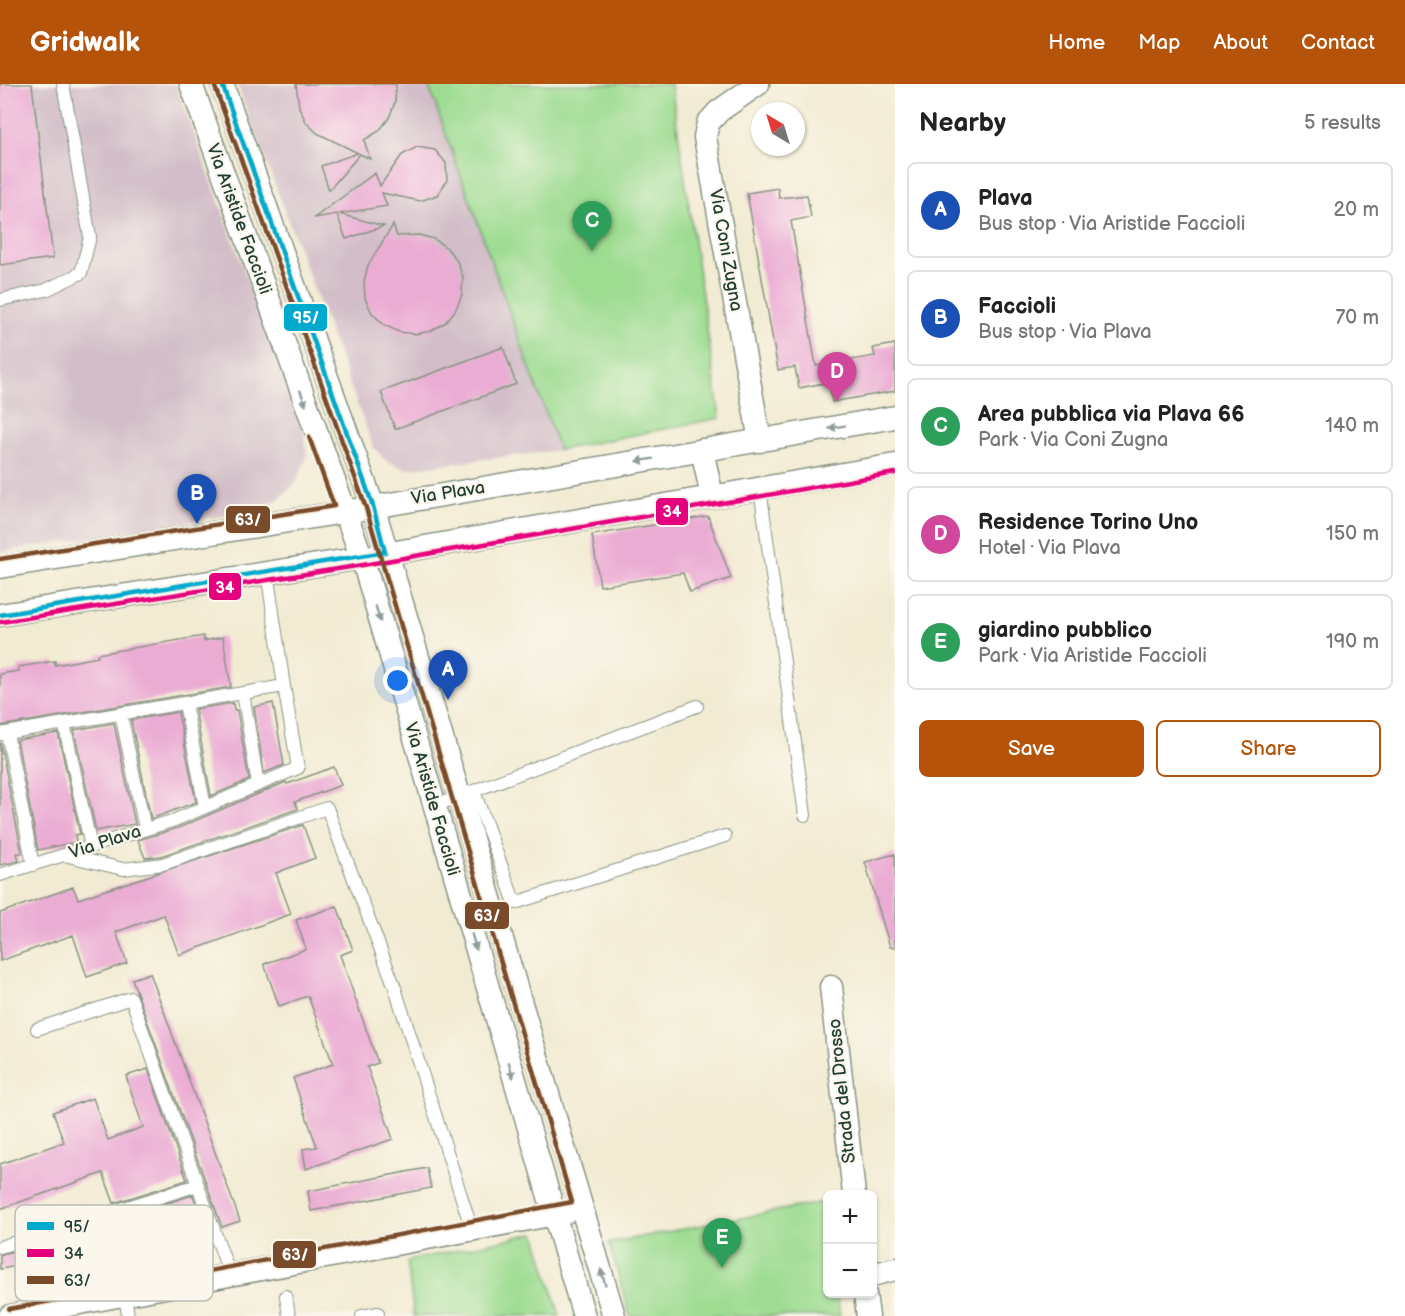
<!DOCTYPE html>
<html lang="en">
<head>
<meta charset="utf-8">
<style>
  :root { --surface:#fff; --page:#f6f6f6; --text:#222; --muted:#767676; --line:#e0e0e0; --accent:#b45309 }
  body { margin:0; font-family:"Balsamiq Sans",sans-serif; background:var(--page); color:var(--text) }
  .controls { position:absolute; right:18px; bottom:18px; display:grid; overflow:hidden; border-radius:9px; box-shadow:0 2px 4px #0004 }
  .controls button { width:54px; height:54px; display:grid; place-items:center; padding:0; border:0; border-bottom:2px solid var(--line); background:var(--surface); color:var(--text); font:30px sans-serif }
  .compass { position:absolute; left:751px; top:18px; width:54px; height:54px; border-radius:50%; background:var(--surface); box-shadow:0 2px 4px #0004; rotate:322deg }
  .you { position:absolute; left:398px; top:597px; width:21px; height:21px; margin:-15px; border:4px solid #fff; border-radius:50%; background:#1a73e8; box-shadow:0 0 0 9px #1a73e833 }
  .badge { display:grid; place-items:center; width:39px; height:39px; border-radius:50%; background:var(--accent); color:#fff; font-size:20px; font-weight:700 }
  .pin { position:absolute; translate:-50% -50px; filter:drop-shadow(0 2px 3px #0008) }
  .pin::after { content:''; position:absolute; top:32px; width:21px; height:18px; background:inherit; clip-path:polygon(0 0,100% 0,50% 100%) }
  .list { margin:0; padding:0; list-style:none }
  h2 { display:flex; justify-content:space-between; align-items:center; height:78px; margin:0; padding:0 24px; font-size:26px }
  h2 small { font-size:20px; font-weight:400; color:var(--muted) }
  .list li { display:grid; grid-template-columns:39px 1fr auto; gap:18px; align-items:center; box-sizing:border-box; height:96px; margin:0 12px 12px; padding:0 12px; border:2px solid var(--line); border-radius:9px }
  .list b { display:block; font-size:22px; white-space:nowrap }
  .list p { margin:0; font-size:20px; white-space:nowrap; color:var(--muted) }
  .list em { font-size:20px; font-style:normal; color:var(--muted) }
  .actions { display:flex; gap:12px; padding:18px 24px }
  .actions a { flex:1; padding:14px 0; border:2px solid var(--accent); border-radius:9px; text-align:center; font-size:21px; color:var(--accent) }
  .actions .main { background:var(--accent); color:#fff }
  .map { position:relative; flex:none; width:895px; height:1232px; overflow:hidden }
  header { display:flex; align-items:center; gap:36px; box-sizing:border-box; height:84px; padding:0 30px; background:var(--accent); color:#fff }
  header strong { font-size:28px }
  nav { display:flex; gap:33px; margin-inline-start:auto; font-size:21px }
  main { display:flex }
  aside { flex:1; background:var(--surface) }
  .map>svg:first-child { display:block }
  .industrial { fill:#d2bdc8 }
  .green { fill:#9edc92; stroke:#5e8c63; stroke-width:1.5 }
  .building { fill:#ebacd4 }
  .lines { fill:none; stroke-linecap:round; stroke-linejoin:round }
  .service-casing { stroke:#889484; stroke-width:14 }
  .minor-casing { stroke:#889484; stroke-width:25 }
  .service { stroke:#fff; stroke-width:12 }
  .minor { stroke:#fff; stroke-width:22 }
  .bus-1-casing { stroke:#fbf7ec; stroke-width:9 }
  .bus-2-casing { stroke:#fbf7ec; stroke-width:9 }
  .bus-3-casing { stroke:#fbf7ec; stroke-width:9 }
  .bus-1 { stroke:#00a9ce; stroke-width:4.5 }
  .bus-2 { stroke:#e5007d; stroke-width:4.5 }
  .bus-3 { stroke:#7a4b2a; stroke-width:4.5 }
  .oneway { fill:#8f9e9a }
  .labels { text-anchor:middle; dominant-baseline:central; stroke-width:4.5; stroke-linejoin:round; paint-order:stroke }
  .street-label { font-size:18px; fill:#1f3d34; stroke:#fbf7ec }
  .key { fill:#fbf7ec; stroke:#b9bfb5; stroke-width:1.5 }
  .key-label { font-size:16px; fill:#1f3d34 }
  .line-badge { stroke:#fbf7ec; stroke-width:2 }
  .badge-label { font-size:16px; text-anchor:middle; font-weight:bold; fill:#fff }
</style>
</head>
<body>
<header>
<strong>Gridwalk</strong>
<nav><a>Home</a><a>Map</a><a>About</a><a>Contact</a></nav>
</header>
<main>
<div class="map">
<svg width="895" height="1232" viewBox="0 0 895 1232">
  <rect width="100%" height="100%" fill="#fbf7ec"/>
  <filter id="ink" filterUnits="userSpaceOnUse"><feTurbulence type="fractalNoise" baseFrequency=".0167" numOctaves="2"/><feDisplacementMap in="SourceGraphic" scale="12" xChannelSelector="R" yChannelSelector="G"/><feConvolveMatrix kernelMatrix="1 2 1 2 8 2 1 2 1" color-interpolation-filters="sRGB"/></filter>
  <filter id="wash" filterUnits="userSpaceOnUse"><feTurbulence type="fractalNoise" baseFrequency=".008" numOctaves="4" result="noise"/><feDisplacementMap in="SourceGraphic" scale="24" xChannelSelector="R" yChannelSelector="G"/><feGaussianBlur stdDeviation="1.35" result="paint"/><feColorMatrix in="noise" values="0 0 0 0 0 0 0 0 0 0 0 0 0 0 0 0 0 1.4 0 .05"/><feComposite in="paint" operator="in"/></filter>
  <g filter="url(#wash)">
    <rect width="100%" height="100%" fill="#f2ebd3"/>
    <path class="industrial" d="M0,0H176L304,350L307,373L295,400L276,417L253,427L0,468Z
      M237,0H428L559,366L406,385L386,377L373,362Z"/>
    <path class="green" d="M428,0H671L720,334L559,366Z
      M824,1118L828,1141V1210H837L840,1232H630L609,1159Z
      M535,1149L560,1232H414L407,1177Z"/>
    <g id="blocks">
      <path class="building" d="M0,0H32L53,174L0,181Z
        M296,0H396L395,18L389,34L379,47L364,56L370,75L360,70L329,106L321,82L358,69L317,49L306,38L299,23Z
        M417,63L435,66L446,79L447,97L437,111L420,117L382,109L387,122L339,130L384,142L346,155L337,130L314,134L375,89L380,102L402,71Z
        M778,104L779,114L807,111L811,133L791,137L816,282L875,272L873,264L895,260V307L832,318L829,298L799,304L795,283L778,286L747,109Z
        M393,141L397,152L419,151L434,155L447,164L457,177L463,193L462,210L456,225L446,238L431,247L415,250L399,248L384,241L372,229L365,214L364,197L368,181Z
        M503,263L516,300L395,345L381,308Z
        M708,432L731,494L690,508L683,489L600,502L592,451Z
        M203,552L204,557L223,553L231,603L0,642V590L19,587L18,583L55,577V581L98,573L97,570Z
        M233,619L234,626H237L249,696L211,712L195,625Z
        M273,619L284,681L264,689L254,623Z
        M178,628L196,718L151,735L131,636Z
        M114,639L135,740L96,747L74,646Z
        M58,649L80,750L75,751L76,758L38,766L17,656Z
        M0,658L22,769H17L19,777L0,781Z
        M334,683L341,701L295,718L298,725L161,772L145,774L138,756L178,744L286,698L287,700Z
        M303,741L315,774L276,789L291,830L179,871L164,831L116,848L127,879L87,893L73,851L0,877V829L73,803L78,815Z
        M895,770V863H890L865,778Z
        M337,822L353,866L340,871L378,979L367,983L393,1055L306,1085L303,1065L317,1063L293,994L333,980L308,912L279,922L264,880L306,865L296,836Z
        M150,889L240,1137L222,1143L132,895Z
        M148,985L187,1096L114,1119L103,1089L0,1125V1080L64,1058L53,1028L93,1014L108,1056L143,1043L126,992Z
        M427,1084L431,1104L311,1127L308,1107Z
        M193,1111L196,1121L17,1182L0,1185V1171Z"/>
    </g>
  </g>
  <g filter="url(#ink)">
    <use href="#blocks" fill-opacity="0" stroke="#889484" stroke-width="1.5"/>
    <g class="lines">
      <defs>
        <path id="service" d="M0,216L46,206L81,189L90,153L63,0
          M760,404L805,731
          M243,609L258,701
          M185,619L205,723
          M121,630L145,745
          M64,639L91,763
          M7,649L33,781
          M0,650L284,602L267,488
          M474,707L515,819L725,752
          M434,722L697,622
          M64,771L123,785L163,780L327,724L394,901L472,1146
          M0,791L175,736L298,684L284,602
          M37,945L131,914L230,1191
          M0,1163L198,1101
          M125,1211L128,1232
          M286,1212L289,1232
          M362,1232L378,1229"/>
        <path id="minor" d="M191,0L364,480L584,1232
          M222,0L373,422L614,1232
          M758,0L719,27L708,39L705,53L760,357
          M702,366L712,412
          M0,483L344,428L895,333
          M0,531L362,474L895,381
          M831,903L854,1110
          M872,1191L895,1185
          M865,1210L868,1232
          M10,1232L566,1128"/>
      </defs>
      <use href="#service" class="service-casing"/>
      <use href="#minor" class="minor-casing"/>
      <use href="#service" class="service"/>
      <use href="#minor" class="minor"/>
      <defs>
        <path id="bus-1" d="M222,0L373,422L385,468
          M0,531L385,468"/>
        <path id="bus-2" d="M1,538L363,481L895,389"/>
        <path id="bus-3" d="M0,475L334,422L309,353
          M9,1225L572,1118L366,424L215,3"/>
      </defs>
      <use href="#bus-1" class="bus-1-casing"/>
      <use href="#bus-2" class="bus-2-casing"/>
      <use href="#bus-3" class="bus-3-casing"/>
      <use href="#bus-1" class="bus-1"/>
      <use href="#bus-2" class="bus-2"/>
      <use href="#bus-3" class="bus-3"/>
    </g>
    <defs><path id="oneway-solid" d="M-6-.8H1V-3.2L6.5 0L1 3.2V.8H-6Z" transform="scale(1.5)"/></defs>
    <g class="oneway">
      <use href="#oneway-solid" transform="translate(303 314) rotate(70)"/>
      <use href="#oneway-solid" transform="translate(837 343) rotate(170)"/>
      <use href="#oneway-solid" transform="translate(645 376) rotate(171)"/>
      <use href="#oneway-solid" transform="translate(378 530) rotate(74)"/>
      <use href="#oneway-solid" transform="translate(474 858) rotate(74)"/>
      <use href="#oneway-solid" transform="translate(511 986) rotate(74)"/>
      <use href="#oneway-solid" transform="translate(603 1193) rotate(-107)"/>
    </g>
  </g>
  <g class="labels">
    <g class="street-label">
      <text transform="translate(239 135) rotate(70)">Via Aristide Faccioli</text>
      <text transform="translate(726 166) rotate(80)">Via Coni Zugna</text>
      <text transform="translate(448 409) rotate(-9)">Via Plava</text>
      <text transform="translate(432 715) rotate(74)">Via Aristide Faccioli</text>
      <text transform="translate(105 758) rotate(-18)">Via Plava</text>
      <text transform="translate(842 1007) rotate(-96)">Strada del Drosso</text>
    </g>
  </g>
  <rect x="15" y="1121" width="198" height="96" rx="9" class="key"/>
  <rect x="27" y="1138" width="27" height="8" fill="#00a9ce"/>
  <rect x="27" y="1165" width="27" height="8" fill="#e5007d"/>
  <rect x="27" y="1192" width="27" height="8" fill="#7a4b2a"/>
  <g class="key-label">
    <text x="64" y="1148">95/</text>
    <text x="64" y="1175">34</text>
    <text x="64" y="1202">63/</text>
  </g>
  <g class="line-badge">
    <rect x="283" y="219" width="45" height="29" rx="6" fill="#00a9ce"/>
    <rect x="655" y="413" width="34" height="29" rx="6" fill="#e5007d"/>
    <rect x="225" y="421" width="46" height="29" rx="6" fill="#7a4b2a"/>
    <rect x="208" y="488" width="34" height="29" rx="6" fill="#e5007d"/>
    <rect x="464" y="817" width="46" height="29" rx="6" fill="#7a4b2a"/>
    <rect x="272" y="1156" width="45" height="29" rx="6" fill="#7a4b2a"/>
  </g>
  <g class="badge-label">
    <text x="306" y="239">95/</text>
    <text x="672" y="433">34</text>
    <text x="248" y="441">63/</text>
    <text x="225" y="509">34</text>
    <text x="487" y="837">63/</text>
    <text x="295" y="1176">63/</text>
  </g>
</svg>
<div class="controls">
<button>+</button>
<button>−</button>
</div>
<svg class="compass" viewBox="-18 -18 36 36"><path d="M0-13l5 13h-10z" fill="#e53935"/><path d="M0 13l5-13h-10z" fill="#767676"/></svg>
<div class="you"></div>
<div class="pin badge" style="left:448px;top:616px;background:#1a4fb4">A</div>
<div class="pin badge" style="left:197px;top:440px;background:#1a4fb4">B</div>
<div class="pin badge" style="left:592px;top:167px;background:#2e9e5b">C</div>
<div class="pin badge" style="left:837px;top:318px;background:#d1479c">D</div>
<div class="pin badge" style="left:722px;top:1184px;background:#2e9e5b">E</div>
</div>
<aside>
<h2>Nearby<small>5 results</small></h2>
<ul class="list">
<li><span class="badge" style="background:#1a4fb4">A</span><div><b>Plava</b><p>Bus stop · Via Aristide Faccioli</p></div><em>20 m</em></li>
<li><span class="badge" style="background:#1a4fb4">B</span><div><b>Faccioli</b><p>Bus stop · Via Plava</p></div><em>70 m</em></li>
<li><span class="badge" style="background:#2e9e5b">C</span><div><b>Area pubblica via Plava 66</b><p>Park · Via Coni Zugna</p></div><em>140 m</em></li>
<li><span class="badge" style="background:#d1479c">D</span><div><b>Residence Torino Uno</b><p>Hotel · Via Plava</p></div><em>150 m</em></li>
<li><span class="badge" style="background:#2e9e5b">E</span><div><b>giardino pubblico</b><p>Park · Via Aristide Faccioli</p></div><em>190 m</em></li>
</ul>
<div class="actions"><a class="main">Save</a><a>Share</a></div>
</aside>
</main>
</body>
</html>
